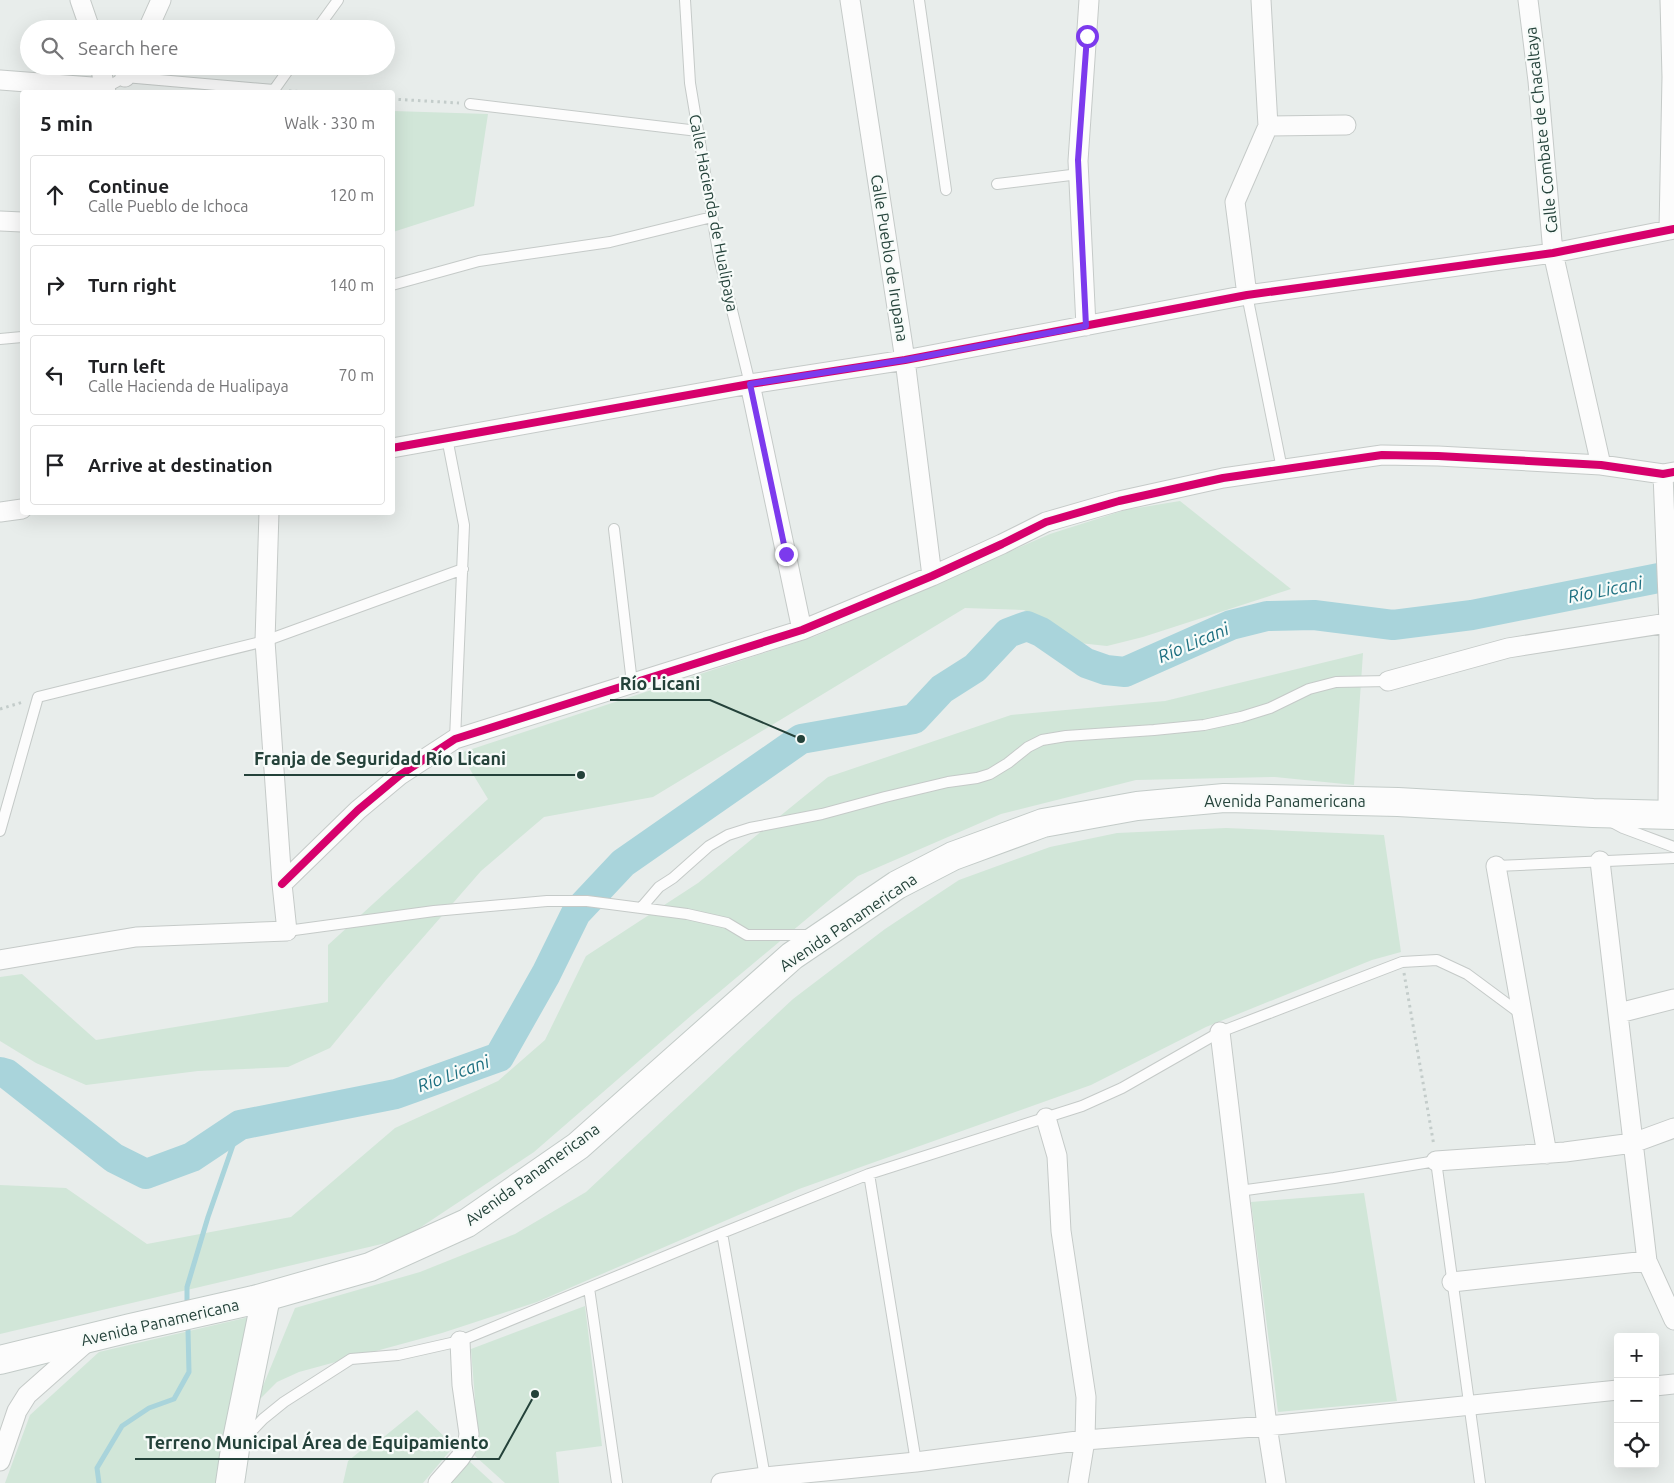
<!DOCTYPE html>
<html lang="en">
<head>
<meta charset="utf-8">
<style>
  :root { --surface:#fff; --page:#f2f2f2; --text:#202124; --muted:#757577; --line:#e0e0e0 }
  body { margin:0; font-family:Ubuntu,sans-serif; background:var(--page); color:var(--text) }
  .controls { position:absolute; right:15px; bottom:15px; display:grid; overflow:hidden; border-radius:5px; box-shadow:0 5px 20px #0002 }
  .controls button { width:45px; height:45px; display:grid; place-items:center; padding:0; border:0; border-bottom:1px solid var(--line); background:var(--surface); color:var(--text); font:25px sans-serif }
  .stop { position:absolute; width:15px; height:15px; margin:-11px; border:4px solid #7c3aed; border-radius:50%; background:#fff }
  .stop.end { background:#7c3aed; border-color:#fff; box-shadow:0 1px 5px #0008 }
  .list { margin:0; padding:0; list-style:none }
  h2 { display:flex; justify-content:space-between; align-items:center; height:65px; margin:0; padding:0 20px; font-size:21px }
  h2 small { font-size:16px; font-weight:400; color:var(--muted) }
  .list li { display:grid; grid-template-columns:32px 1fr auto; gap:15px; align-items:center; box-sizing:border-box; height:80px; margin:0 10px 10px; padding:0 10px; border:1px solid var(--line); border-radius:5px }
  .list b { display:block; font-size:19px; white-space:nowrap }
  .list p { margin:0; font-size:16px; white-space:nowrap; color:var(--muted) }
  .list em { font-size:16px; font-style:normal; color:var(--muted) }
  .icon { flex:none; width:28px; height:28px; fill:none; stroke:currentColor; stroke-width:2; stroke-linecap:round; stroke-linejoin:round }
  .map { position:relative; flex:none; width:1674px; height:1483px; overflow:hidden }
  .search { position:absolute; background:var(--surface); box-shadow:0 5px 20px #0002; left:20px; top:20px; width:375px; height:55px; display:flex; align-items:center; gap:12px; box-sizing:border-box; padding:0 18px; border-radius:28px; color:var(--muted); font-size:19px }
  .panel { position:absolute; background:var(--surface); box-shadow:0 5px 20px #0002; left:20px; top:90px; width:375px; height:425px; border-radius:5px }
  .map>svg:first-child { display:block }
  .green { fill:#d1e6d8 }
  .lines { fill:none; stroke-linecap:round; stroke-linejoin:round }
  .stream { stroke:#a9d4db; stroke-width:5 }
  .river { stroke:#a9d4db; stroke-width:30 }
  .lane-casing { stroke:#c5cac8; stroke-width:12 }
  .street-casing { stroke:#c5cac8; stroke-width:21 }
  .secondary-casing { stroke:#c3cbc8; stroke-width:30 }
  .path { stroke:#c3ccca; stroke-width:3; stroke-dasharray:2.5 4; stroke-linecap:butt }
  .lane { stroke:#fcfcfc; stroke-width:10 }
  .street { stroke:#fcfcfc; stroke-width:19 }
  .secondary { stroke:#fcfcfc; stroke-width:28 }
  .cycleway-casing { stroke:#f7fbf9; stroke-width:11 }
  .cycleway { stroke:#d6006c; stroke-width:8 }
  .route { stroke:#7c3aed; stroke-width:6 }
  .labels { text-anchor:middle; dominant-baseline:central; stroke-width:4.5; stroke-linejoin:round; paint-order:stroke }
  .street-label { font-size:16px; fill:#24423a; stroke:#f7fbf9 }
  .water-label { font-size:18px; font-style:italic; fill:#1c6f80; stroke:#f7fbf9 }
  .leader { fill:none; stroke:#24423a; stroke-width:2 }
  .callout-dot { fill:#24423a; stroke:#f7fbf9; stroke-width:2 }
  .callout-label { font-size:18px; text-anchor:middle; font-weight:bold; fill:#24423a; stroke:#f7fbf9; stroke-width:4.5; stroke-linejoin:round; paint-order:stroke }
</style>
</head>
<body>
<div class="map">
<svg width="1674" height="1483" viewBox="0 0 1674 1483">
  <rect width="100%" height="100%" fill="#e8edeb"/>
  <path class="green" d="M393,111L488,114L474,206L393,232Z
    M1180,501L1291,589L1143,637L1107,646L1079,643L1024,610L965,608L653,797L544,817L481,871L386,980L330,1048L288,1067L198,1071L86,1085L36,1063L0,1041V977L22,974L96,1040L328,1002V945L488,799L460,753L816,636L1050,534L1125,510Z
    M1363,653L1354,785L1275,777L1136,780L1001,814L858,876L693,1014L534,1152L403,1239L0,1334V1185L66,1188L147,1244L291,1217L395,1128L498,1081L545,1040L586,956L698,883L828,777L1011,715L1165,701Z
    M1226,828L1384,835L1401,952L1372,960L1206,1027L1091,1085L799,1189L537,1302L442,1333L299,1372L277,1382L256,1403L295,1308L420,1272L515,1234L586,1192L793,999L885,929L959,880L1050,847L1117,833Z
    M1364,1193L1397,1401L1278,1412L1251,1202Z
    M585,1306L602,1446L556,1452L559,1483H505L474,1455L478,1438L471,1349Z
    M249,1317L217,1471L216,1483H5L30,1415L99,1352Z
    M417,1410L454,1446L423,1483H343L348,1461L364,1448L385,1436Z
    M469,1461L493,1483H451Z"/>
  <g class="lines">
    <path class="stream" d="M187,1300V1287L208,1217L240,1125
      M99,1483L97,1468L122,1426L149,1408L174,1399L189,1372L188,1330"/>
    <path class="river" d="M0,1072L7,1074L114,1158L146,1174L192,1157L240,1125L396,1094L499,1057L546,974L576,913L623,863L801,739L914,719L942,689L975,668L1008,633L1027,626L1041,632L1086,663L1106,670L1125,672L1231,625L1267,616L1314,615L1393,625L1472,615L1674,575"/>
    <defs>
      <path id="lane" d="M685,0L690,83L719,257L750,384
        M919,0L946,190
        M317,29L338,0
        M105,88L125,77L274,90L291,66
        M470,104L698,131
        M997,184L1079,174
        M392,285L479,261L610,242L712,217
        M1247,295L1282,469
        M0,339L22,337
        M447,438L464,525L455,739
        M614,529L632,683
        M1610,821L1623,828L1674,847
        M0,831L38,697L265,641L463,569
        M1496,866L1674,858
        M641,908L659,887L673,878L709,846L728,835L750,828L822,814L885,797L948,782L977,778L990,774L1008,763L1028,747L1042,740L1066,736L1154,730L1204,725L1241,717L1270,708L1309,689L1336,682L1388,681
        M287,931L434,911L547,901H587L687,914L727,923L747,935H810
        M869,1174L916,1462
        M1239,1191L1334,1178L1436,1161L1480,1483
        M722,1233L765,1477
        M589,1288L617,1483
        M244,1439L263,1419L284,1402L351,1359L398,1355L460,1341L722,1233L869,1174L1082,1106L1122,1088L1220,1032L1402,962L1437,960L1467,974L1521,1014"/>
      <path id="street" d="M80,0L90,29
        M850,0L905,360L932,576
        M1261,0L1268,126
        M1528,0L1538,81L1553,253L1601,465
        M148,29L161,0
        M100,66L106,92
        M125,77L130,66
        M0,80L105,88
        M0,221L22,222
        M1669,230L1672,77L1670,0
        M1247,295L1235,202L1268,126L1346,125
        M1086,326L1078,161L1089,0
        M750,384L802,630
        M392,448L750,384L905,360L1247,295L1553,253L1674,229
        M1663,474L1669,623L1668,814
        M0,512L22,509
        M1388,681L1508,648L1674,622
        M1600,861L1647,1261L1674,1320
        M1496,866L1547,1154
        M282,884L358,810L400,775L455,739L802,630L932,576L1002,544L1046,522L1119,501L1223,478L1382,455L1438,456L1601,465L1663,474L1674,472
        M0,960L136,937L287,931L282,884L265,641L269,512
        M1619,1013L1674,999
        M1220,1032L1267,1426L1276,1483
        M1046,1118L1057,1156L1061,1231L1086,1397L1085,1440L1078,1483
        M1436,1161L1565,1152L1633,1143L1674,1128
        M1452,1282L1647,1261
        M1655,1386L1674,1384
        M0,1461L17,1411L27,1395L88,1341
        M438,1483L460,1458L467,1447L469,1434L462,1385L460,1341
        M721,1483L765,1477L916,1462L1085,1440L1267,1426L1618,1390"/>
      <path id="secondary" d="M0,1360L130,1328L254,1300L370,1267L467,1223L578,1146L792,956L897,885L953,856L1043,823L1137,806L1224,798L1398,802L1593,813L1674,815
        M230,1483L235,1449L266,1297"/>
    </defs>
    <use href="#lane" class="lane-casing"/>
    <use href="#street" class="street-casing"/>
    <use href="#secondary" class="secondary-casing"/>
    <path class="path" d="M289,91L308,92
      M392,99L459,103
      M0,709L23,702
      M1404,973L1434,1146"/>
    <use href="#lane" class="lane"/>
    <use href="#street" class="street"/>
    <use href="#secondary" class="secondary"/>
    <defs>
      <path id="cycleway" d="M392,448L750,384L905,360L1247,295L1553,253L1674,229
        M282,884L358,810L400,775L455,739L802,630L932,576L1002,544L1046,522L1119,501L1223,478L1382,455L1438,456L1601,465L1663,474L1674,472"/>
    </defs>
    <use href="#cycleway" class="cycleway-casing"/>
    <use href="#cycleway" class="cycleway"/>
  </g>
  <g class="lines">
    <path class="route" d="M786,554L750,384L905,360L1086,326L1078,160L1087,36"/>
  </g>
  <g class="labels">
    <g class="street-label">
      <text transform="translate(1541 130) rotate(-96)">Calle Combate de Chacaltaya</text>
      <text transform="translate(714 213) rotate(79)">Calle Hacienda de Hualipaya</text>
      <text transform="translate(890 258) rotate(81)">Calle Pueblo de Irupana</text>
      <text x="1285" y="801">Avenida Panamericana</text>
      <text transform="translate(848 922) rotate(-34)">Avenida Panamericana</text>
      <text transform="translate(532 1174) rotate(-36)">Avenida Panamericana</text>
      <text transform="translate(160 1322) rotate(-13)">Avenida Panamericana</text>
    </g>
    <g class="water-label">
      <text transform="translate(1605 589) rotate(-11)">Río Licani</text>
      <text transform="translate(1193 642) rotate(-23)">Río Licani</text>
      <text transform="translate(453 1073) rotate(-20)">Río Licani</text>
    </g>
  </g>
  <path class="leader" d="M801 739L710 700H610M581 775L516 775H244M535 1394L499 1459H135"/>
  <g class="callout-dot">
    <circle cx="801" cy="739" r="5"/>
    <circle cx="581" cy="775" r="5"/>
    <circle cx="535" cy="1394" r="5"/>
  </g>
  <g class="callout-label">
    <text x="660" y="690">Río Licani</text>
    <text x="380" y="765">Franja de Seguridad Río Licani</text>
    <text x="317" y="1449">Terreno Municipal Área de Equipamiento</text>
  </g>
</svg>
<div class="controls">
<button>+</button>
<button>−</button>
<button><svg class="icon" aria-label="locate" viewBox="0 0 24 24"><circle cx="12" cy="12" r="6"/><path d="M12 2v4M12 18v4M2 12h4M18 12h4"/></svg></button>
</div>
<div class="stop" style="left:1087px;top:36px"></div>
<div class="stop end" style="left:786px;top:554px"></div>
<div class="search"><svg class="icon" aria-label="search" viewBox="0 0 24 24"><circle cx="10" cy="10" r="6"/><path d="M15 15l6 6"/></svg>Search here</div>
<section class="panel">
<h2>5 min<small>Walk · 330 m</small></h2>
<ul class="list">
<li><svg class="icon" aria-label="ahead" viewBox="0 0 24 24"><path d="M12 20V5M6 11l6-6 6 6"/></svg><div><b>Continue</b><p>Calle Pueblo de Ichoca</p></div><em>120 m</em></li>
<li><svg class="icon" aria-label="right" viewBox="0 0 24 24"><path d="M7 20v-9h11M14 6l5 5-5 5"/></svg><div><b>Turn right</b></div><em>140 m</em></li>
<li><svg class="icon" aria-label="left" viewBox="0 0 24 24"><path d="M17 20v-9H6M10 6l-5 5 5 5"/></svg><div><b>Turn left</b><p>Calle Hacienda de Hualipaya</p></div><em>70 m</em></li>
<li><svg class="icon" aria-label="arrive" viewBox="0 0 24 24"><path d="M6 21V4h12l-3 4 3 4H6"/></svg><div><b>Arrive at destination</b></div></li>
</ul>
</section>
</div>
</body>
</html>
